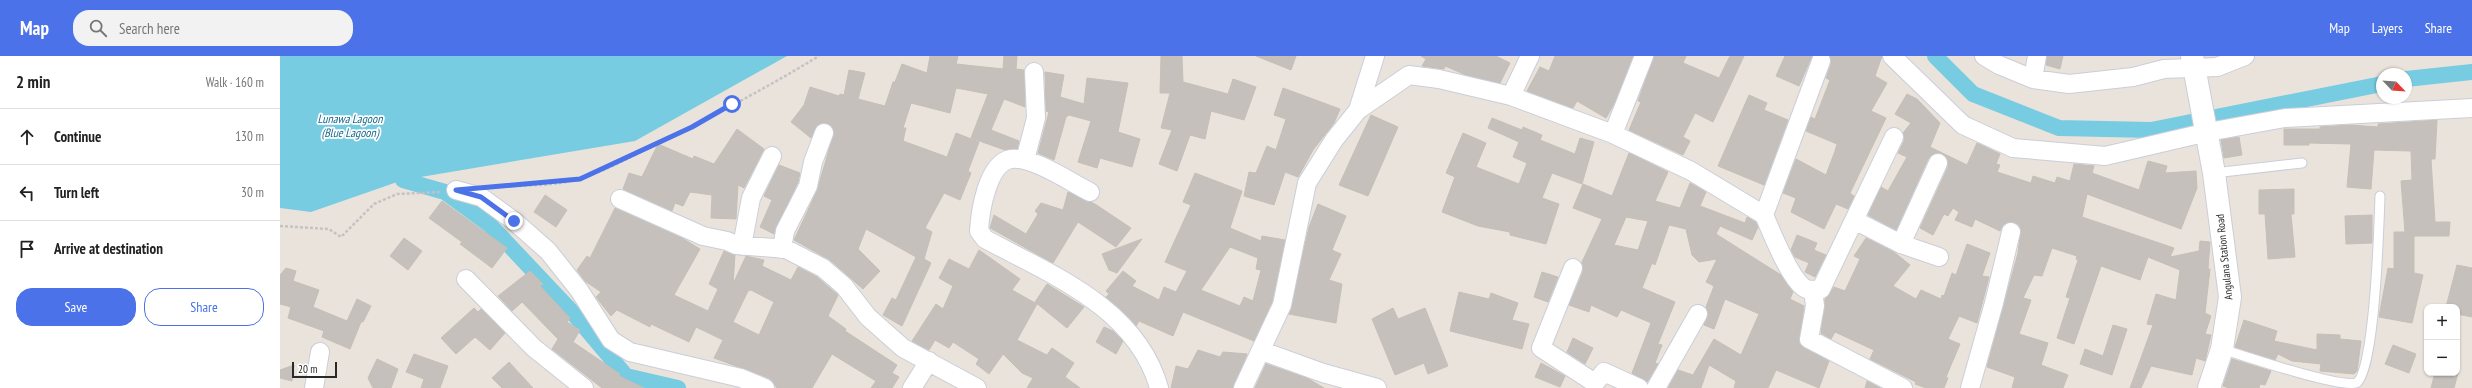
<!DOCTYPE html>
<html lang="en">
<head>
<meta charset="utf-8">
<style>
  :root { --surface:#fff; --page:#f2f2f2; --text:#222; --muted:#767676; --line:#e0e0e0; --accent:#4b72e8 }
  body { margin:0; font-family:"PT Sans Narrow",sans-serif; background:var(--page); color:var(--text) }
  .controls { position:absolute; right:12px; bottom:12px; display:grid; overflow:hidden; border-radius:8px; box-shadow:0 1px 3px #0004 }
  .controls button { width:36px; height:36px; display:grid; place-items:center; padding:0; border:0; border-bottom:1px solid var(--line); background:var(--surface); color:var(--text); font:20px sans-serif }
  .compass { position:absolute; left:2096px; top:12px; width:36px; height:36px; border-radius:50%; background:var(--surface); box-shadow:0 1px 3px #0004; rotate:115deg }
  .scale { position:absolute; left:12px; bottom:10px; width:45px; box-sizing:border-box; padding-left:4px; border:2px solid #292929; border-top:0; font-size:11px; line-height:14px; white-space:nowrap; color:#292929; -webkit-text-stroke:3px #fff; paint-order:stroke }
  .stop { position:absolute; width:12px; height:12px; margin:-9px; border:3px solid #4b72e8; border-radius:50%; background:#fff }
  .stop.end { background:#4b72e8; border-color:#fff; box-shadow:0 1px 4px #0008 }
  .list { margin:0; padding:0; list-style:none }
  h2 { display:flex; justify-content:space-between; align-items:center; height:52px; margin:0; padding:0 16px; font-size:17px }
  h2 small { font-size:13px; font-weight:400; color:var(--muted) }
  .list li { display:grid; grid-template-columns:26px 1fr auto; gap:12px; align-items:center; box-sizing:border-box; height:56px; padding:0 16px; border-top:1px solid var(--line) }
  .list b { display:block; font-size:15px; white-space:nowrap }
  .list em { font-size:13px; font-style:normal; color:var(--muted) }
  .actions { display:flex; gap:8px; padding:12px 16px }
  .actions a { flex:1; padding:9px 0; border:1px solid var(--accent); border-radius:16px; text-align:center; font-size:14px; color:var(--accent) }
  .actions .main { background:var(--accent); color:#fff }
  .icon { flex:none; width:22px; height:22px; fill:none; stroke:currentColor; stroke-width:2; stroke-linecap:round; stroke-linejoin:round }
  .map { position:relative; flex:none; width:2192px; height:332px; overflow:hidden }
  header { display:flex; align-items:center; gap:24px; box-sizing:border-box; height:56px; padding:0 20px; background:var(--accent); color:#fff }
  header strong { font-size:19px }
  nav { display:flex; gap:22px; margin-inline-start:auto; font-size:14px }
  .search { width:280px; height:36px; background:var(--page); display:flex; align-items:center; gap:10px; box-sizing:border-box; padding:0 14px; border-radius:16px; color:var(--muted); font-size:15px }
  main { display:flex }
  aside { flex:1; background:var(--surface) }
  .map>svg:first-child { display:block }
  .water { fill:#78cce2 }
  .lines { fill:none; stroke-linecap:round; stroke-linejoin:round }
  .canal { stroke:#78cce2; stroke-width:16 }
  .building { fill:#c5c0bb; stroke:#c5bfb6; fill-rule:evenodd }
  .lane-casing { stroke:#caced9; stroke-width:11 }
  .street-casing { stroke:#caced9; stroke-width:20 }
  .secondary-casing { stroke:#caced9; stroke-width:24 }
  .path { stroke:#c3c3c3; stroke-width:2.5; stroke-dasharray:3 2; stroke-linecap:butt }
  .lane { stroke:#fff; stroke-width:9 }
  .street { stroke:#fff; stroke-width:18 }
  .secondary { stroke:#fff; stroke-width:22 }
  .route { stroke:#4b72e8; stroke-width:5 }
  .labels { text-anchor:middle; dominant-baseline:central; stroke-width:3.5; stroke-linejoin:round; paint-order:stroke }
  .street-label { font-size:11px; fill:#292929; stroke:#fff }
  .water-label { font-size:12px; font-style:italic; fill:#1a6b8b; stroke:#fff }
</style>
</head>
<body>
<header>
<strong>Map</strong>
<div class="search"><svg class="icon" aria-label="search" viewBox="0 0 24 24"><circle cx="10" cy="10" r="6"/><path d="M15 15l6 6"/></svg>Search here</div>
<nav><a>Map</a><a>Layers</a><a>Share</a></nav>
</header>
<main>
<aside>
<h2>2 min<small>Walk · 160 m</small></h2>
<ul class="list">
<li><svg class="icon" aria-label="ahead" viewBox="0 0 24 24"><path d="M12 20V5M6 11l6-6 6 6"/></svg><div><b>Continue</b></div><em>130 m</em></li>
<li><svg class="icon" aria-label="left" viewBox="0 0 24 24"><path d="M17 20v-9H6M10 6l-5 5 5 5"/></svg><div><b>Turn left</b></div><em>30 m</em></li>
<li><svg class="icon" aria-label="arrive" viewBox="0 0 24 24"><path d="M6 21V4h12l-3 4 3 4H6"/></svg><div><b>Arrive at destination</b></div></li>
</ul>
<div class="actions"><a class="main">Save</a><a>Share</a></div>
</aside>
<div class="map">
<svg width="2192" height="332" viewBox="0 0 2192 332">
  <rect width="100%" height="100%" fill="#eae3dc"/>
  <path class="water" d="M0,0H507L355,85L123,124L31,156L0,152Z"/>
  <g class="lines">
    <path class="canal" d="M1655,0L1693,38L1779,72L1871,74L2102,28
      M2126,23L2192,16
      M123,124L165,136L210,169L293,257L346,320L398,332"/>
  </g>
  <path class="building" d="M650,0H678L676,8L723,13L724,0H737L736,13L744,14L745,51L724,43L711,74L739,85L737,93L725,94L691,82L708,38L676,32L670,57L631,47L623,72H626L623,85L667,101L676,77L699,86L688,115L691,117L680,144L664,137L645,172L652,176L644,203L651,207L622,270L603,259L612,242L616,244L636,201L586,173L578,193L600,215L583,233L550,204L514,184L537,135L554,76L552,70L542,67L537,69L531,82L511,66L524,49L530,31L559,40L560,38L564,39L569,14L585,17L578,43L605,50L613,26H615L622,8L647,17Z
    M881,0H902L903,26L948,38L953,23L976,31L964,64L931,55L925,83L910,79L897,115L879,108L892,74L881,72L890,37H880Z
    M976,0H1016L1011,14Z
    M1141,0H1216L1230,7L1220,27L1186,19L1165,10L1164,13L1142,10L1146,3Z
    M1275,0H1353L1334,48L1326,62L1297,45L1293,52L1247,35L1260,11L1269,15Z
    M1374,0H1406L1403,7L1439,22L1450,0H1464L1433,66L1415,57L1403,81L1410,85L1403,99L1349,74L1361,46L1358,45Z
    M1505,0H1532L1519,30L1496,20Z
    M1550,0H1602L1595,20L1607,27L1591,55L1606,62L1570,137L1574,140L1568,153L1556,148L1544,173L1511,156L1516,142L1503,137L1516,103L1546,119L1555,95L1557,88L1526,75L1531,61L1535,63L1550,24L1546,22L1551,8Z
    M1767,0H1783L1780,13L1766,9Z
    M765,16L784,19L780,41L804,48L807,22L848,27L838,76L860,83L852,111L820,102L817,112L798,106L811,65L789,59L786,61L774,104L758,97L769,56L766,55Z
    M1003,32L1060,53L1054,67L1033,94L1018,121L1005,116L994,149L964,140L969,116L976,117L987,90L996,94L1006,63L994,59Z
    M1627,38L1637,43L1660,67L1650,91L1687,109L1697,87L1720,98L1716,108L1720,109L1717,116L1751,127L1753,120L1775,127L1777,121L1790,125L1794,108L1814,110L1812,117L1859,134L1868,105L1887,110L1885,117L1916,115L1917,132L1901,173L1807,138L1802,161L1894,192L1890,201L1919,195L1920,185L1930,186L1928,213H1930L1925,257L1931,260L1925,278L1931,279L1925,305L1916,302L1912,319L1871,310L1861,332H1850L1873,269L1867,268L1876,238L1896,244L1900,214L1868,201L1860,224L1821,210L1794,288L1777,282L1790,242L1786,241L1798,204L1796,203L1797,200L1772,192L1762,220L1754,219L1743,242L1751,244L1739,278L1768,287L1761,309L1788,319L1783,332H1732L1735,321L1707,311L1738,197L1741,173L1738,168L1728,166L1723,169L1720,175L1695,163L1692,171L1675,164L1679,156L1673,152L1668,160L1664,158L1653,179L1640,172L1668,111L1666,101L1657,97L1648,103L1616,174L1588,159L1601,131L1608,135L1627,101L1618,97L1624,85L1623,77L1631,67L1615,58Z
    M1469,39L1487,47L1484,54L1508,64L1484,129L1438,110Z
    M1091,59L1118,71L1088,140L1059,129Z
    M1212,62L1242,74L1243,71L1262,79L1260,84L1295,98L1300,82L1314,86L1302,128L1272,117L1262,142L1279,148L1266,188L1230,179V176L1198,170L1162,156L1175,121L1166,117L1183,77L1206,87L1196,111L1239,128L1247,107L1233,101L1239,86L1208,72Z
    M2157,64L2155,103H2151L2155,166H2170L2169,180H2134V217L2143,219L2132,267L2099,261L2108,212L2114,213V176H2125L2121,125L2132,124L2131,95L2094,94L2091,133L2067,131L2071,88L2029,87V89H2004V73H2040V71L2070,69L2098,71V68Z
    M457,73L484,93L464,132L458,129L456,163L431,162L432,139L410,136L403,150L395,147L392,155L343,133L349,117L362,121L378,88L413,103L414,100L434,108Z
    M1959,81L1962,99L1944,102L1941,84Z
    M1349,97L1388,116L1375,145L1400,152L1410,127L1426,136L1420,150L1465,167L1467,161L1476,166L1478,171L1472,184L1440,170L1436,178L1501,219L1513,236L1510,243L1524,250L1519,287L1524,292L1549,305L1539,332L1496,314L1488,332H1454L1456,325L1429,309L1421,332H1388L1398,314L1413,319L1434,283L1461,299L1479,258L1445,243L1434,273L1424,269L1428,258L1426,251L1434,230L1426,226L1437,203L1419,206L1412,199L1406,173L1389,169L1375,209L1372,207L1362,232L1395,246L1378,288L1382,289L1375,307L1378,308L1367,326L1352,317L1371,267L1341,254L1337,261L1311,249L1309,256L1289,249L1303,216L1302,206L1322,163L1293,152L1303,128L1332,140ZM1346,161L1368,165L1358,194L1334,189Z
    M499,109L520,117L518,126L494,178L480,171L492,144L484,140Z
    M915,117L962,135L950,172L981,185L982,180L1005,184L992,246L974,285L903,256L893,280L859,265L856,270L826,241L829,238L826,235L843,215L856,225L852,230L879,244L884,231L896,236L907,215L885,206L911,149L903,146ZM950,191L978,202L976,213L981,214L973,245L964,241L960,250L921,234Z
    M2014,133V158H2011L2015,201L1988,203L1985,158H1979V134Z
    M788,136L815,148L851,172L836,191L798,166L773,207L710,172L714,159L746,178L758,158L755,155L761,147L783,154Z
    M265,139L287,154L276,171L254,156Z
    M162,145L227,192L212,212L180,188L182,186L149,162Z
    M1038,148L1066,160L1052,194L1061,198L1049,224L1062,228L1056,267L1009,258L1029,171Z
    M335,152L402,182L420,193L394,239L428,255L438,233L429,228L444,195L455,199L453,228L466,200L484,204L482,210L511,224L518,211L537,221L558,239L548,260L566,273L565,275L617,309L612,317L619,321L612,332H591L596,325L552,298L532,332H497L489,322L434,302L443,284L416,271L409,286L371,268L370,271L337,254L331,260L316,241L321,236L305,225L297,214L307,200L310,202ZM471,234L494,246L479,279L453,266L468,235Z
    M2092,159V187L2066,188L2065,160Z
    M1517,179L1537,187L1534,194L1546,199L1535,221L1525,216L1529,207L1515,201L1511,194Z
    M124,182L142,195L128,214L110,200Z
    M1586,182L1614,196L1630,209L1613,230L1636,243L1641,234L1661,243L1662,239L1664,240L1672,217L1676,219L1687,188L1710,197L1702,220L1709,221L1697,267L1679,260L1668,283L1680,288L1666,321L1668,322L1664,332H1646L1635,328L1636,326L1590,303L1594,294L1555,276L1551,283L1541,277L1545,243L1554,231L1565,235L1580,203L1574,200Z
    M862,183L837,217L829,214L822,198Z
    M699,194L740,223L732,234L757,248L737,284L767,299L772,292L794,307L785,321L800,332H747L753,322L742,317L723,298L709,318L696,308L699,303L673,286L669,292L655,284L649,294L632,285L656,248L663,253L673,230L659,222L669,203L689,213Z
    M2177,209L2192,212V261L2177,258V251H2166Z
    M6,212L16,215L13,225L39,234L33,251L67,265L77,243L91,250L83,266H81L70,293L42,281L44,275L8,262L11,251L0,248V219Z
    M250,215L263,228L260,230L290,262L287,266L300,274L293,286L340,318L339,320L364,332H322L272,293L278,283L242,246L232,255L218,240Z
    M1262,216L1278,221L1268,246L1254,241Z
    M767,228L804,251L787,272L755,246Z
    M1179,236L1209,243L1211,237L1238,247L1232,264L1249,268L1242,293L1170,275Z
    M194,252L198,256L201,253L225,277L210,294L195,281L176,298L161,282Z
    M1113,252L1118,263L1145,252L1168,310L1148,318L1144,307L1115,319L1092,263Z
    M1964,264L1997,275L1994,285L2037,294V278L2060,279V283L2081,285L2077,315L2074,318L2040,315L2041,308L2012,305L1998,298L1995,304L1955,291Z
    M1833,269L1847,273L1832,319L1800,308L1805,293L1823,300Z
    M824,271L833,275L843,285L836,298L816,286Z
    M1293,282L1313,292L1305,308L1287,296Z
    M2113,289L2136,298L2129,317L2105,308Z
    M918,294L940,301L943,296L967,298L953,332H891L896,310L908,313Z
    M134,298L168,310L160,332H141L144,323L126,316Z
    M97,303L118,313L111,332H93L88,322Z
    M1952,303L1991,315L1985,329L1980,328L1979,332H1949L1943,330Z
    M229,306L253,332H222L212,322Z
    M1261,307L1285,320L1280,331L1255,321Z
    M986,308L1027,322L1044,332H975Z
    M14,309L12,325L0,322V314Z
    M2155,317H2178L2174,332H2151Z
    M1587,325L1600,332H1585Z"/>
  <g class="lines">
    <defs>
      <path id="lane" d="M1934,117L2022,107
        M1942,293C1964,300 2059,332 2076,327C2095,317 2099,167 2100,140"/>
      <path id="street" d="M1612,0L1683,69L1733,92L1825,100L1928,76L2005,62L2192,52
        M1704,0L1719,9L1753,23L1789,28L1853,21L1884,13L1937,11L1965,0
        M1753,23L1757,0
        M1231,40L1333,78L1411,115L1484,159L1541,5
        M1078,54L1095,0
        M1333,78L1364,0
        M745,104L756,62L754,16
        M176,134L201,141L234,165L268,195L299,234L331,284L350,296L461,322L485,332
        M810,136C790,126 752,100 731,103C707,107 700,157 699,175L705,183C772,219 857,252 879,332
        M340,143L423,180L447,185L456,189L506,193L543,212L564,230L588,261L623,292L697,332
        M1484,159C1492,177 1508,219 1523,231C1528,235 1535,234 1541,233L1614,81
        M1574,164L1621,188L1659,201
        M1621,188L1658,107
        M462,190L471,142L492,100
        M502,193L505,175L528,130L533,106L544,77
        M1293,212L1261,292L1315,327L1324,316L1359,332
        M186,223L254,292L304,332
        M1533,234L1535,250L1529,283L1623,332
        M982,295L1043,317L1097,332
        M34,332L40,296
        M632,332L649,305
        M963,332L1002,249L1027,127L1054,84L1078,54L1129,19L1159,23L1231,40L1250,0
        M1376,332L1418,258
        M1690,332L1714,247L1731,176"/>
      <path id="secondary" d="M1912,0L1934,117L1950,241L1942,293L1929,332"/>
    </defs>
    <use href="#lane" class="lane-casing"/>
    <use href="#street" class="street-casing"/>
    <use href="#secondary" class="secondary-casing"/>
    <path class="path" d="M214,131C242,129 275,131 302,122C328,114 352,100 376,88C432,61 486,32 539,0
      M0,170L49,173L61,181L94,148L117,138L161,136"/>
    <use href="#lane" class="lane"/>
    <use href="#street" class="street"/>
    <use href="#secondary" class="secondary"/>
  </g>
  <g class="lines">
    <path class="route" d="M234,165L201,141L176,134L300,123L412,71L452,48"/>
  </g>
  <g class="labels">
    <g class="street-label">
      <text transform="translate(1944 201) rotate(-96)">Angulana Station Road</text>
    </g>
    <g class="water-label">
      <text x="70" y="62">Lunawa Lagoon<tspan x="70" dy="14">(Blue Lagoon)</tspan></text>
    </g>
  </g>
</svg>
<div class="controls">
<button>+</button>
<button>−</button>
</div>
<svg class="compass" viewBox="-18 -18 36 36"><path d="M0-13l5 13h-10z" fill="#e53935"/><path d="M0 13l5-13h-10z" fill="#767676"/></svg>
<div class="scale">20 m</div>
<div class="stop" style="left:452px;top:48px"></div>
<div class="stop end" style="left:234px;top:165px"></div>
</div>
</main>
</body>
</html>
